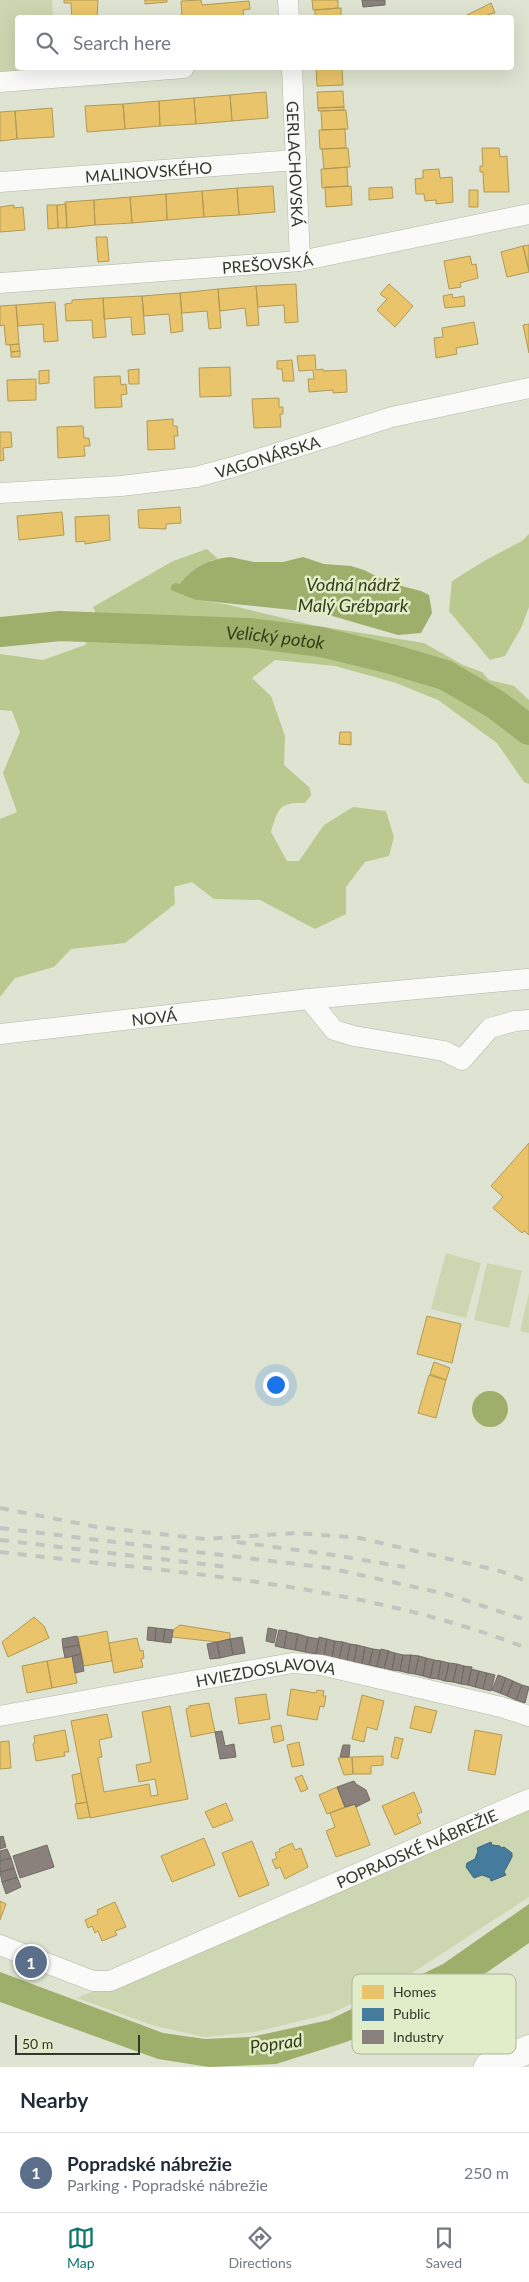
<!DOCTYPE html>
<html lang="en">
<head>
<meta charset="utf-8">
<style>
  :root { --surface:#fff; --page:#f2f2f3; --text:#1f2937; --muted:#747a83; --line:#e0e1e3; --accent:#0f766e }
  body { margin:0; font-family:Lato,sans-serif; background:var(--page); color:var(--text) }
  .scale { position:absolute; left:15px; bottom:12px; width:125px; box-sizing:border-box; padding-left:5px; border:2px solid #323729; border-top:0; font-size:14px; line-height:18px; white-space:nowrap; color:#323729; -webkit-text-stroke:4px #e1ecc9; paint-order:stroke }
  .you { position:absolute; left:275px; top:1384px; width:18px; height:18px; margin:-12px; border:4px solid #fff; border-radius:50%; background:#1a73e8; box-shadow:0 0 0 8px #1a73e833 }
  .badge { display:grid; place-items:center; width:32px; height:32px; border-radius:50%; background:var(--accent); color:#fff; font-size:16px; font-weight:700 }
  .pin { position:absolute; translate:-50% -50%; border:2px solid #fff; box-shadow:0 1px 5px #0006 }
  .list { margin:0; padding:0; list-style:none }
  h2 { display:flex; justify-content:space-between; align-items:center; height:65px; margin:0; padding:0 20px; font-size:21px }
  h2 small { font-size:16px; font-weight:400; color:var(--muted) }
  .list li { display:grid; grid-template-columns:32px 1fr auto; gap:15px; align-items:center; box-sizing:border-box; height:80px; padding:0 20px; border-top:1px solid var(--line) }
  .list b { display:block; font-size:19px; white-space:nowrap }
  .list p { margin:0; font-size:16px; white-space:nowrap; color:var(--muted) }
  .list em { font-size:16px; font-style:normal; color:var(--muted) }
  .icon { flex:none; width:28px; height:28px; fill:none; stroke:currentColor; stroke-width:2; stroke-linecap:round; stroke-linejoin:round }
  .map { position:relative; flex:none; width:529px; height:2067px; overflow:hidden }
  .search { position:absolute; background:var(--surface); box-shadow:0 5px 20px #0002; left:15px; right:15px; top:15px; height:55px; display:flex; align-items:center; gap:12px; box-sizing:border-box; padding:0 18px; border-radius:5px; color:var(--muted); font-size:19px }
  .sheet { height:145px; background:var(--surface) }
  nav { display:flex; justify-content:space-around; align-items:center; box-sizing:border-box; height:70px; border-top:1px solid var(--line); background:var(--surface); font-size:14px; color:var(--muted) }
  nav a { display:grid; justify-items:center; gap:2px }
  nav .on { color:var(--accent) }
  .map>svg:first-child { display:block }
  .green { fill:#ccd7b1 }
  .forest { fill:#bac990 }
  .water { fill:#9daf6b }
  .homes { fill:#e9c46a; stroke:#b29a56 }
  .public { fill:#457b9d; stroke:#3f677a }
  .industry { fill:#8a817c; stroke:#706b63 }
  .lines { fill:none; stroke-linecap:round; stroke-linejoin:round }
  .river { stroke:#9daf6b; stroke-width:30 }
  .street-casing { stroke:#b3b7a8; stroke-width:21 }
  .primary-casing { stroke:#b3b7a8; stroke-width:29 }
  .street { stroke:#fafbf8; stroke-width:20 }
  .primary { stroke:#fafbf8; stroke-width:28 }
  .rail { stroke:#c4c5c1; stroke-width:4; stroke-dasharray:9 9; stroke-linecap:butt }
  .labels { text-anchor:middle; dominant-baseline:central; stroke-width:5; stroke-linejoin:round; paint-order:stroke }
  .street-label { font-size:16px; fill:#323729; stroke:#e1ecc9 }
  .water-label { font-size:18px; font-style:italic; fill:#333d17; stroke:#e1ecc9 }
  .key { fill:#e1ecc9; stroke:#acb699; stroke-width:1 }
  .key-label { font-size:14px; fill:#323729 }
</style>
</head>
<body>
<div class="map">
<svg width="529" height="2067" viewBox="0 0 529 2067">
  <rect width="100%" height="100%" fill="#dee4d1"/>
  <path class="green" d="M0,0H52L53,17L18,18V68H56V69L0,73Z
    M446,1253L481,1263L466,1318L431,1309Z
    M487,1263L522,1271L509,1328L474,1320Z
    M529,1293V1333L520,1331Z
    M529,1806V1897L403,1979L332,2013L255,2032L204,2037L152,2025L77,1998Z"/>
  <path class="forest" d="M529,534V607L522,626L505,656L490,660L449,611L452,581L484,561L522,541Z
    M207,549L218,559L210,561L196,600L225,604L312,625L424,643L463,665L482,672L489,680L514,686L529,700V784L524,782L497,743L438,700L396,683L335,666L275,660L252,678L271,696L285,736L284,765L310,788L311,795L305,803C279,802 278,808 271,832L287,861H299L324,825L353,807L386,811L394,837L389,856L365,862L346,887V914L315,929L260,900L214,899L192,882L174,887L175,904L125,943L71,949L54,967L15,978L0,997V819L17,812L3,773L20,732L12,711L0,710V654L43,660L85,645L99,621L93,607L173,561Z"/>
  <path class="water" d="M230,557L254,562H283L303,557L324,564L351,566L364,570L390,583L421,591L429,595L432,613L421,633L398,635L322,613L196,600L171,590V586L175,583L180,584C192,567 210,559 230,557Z
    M447,671C478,684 504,696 529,719V739C502,717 474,698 442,684Z
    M472 1409a18 18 0 1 1 36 0a18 18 0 1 1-36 0Z
    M529,1904V1943L443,2003L346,2042L276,2064L209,2067L158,2059L0,2002V1972L163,2033L205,2039L251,2037L329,2020L443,1964Z"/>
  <path class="homes" d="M64,0H98L97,18H72L71,3H64Z
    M145,0H167V2L145,4Z
    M201,0L202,5L249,1L250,9L243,10L244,18H182L181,1Z
    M312,0H338V8L313,10Z
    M491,3L495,13L487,15L488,18H461Z
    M341,8V18H315V10Z
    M316,68H342L343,85L317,86Z
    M343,91L344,107L318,108L317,92Z
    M266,92L268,118L232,121L230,95Z
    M230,95L232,121L196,124L194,98Z
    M194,98L196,124L160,126L159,101Z
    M159,101L160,126L125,129L123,104Z
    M123,104L125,129L87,132L85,106Z
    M344,107V110L318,111V108Z
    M52,108L54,137L17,139L15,111Z
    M346,110L348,129L322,130L321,111Z
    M15,111L17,139L0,141V112Z
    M345,129L346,148L320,149L319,130Z
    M348,148L350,167L324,169L322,149Z
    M482,148H499L500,157L507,156L509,192H484L483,172H480V166H483Z
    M347,167L348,186L322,188L321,169Z
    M439,169L440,178L452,177L453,202L436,204V200L425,201L424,194H416L415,179L423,178V170Z
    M273,186L275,212L239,215L237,188Z
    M351,186L352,205L326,207L325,187Z
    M392,187L393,198L369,200V188Z
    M237,188L239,215L204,217L202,191Z
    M469,190H478V207H469Z
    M202,191L204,217L167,220L166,194Z
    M166,194L167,220L132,223L130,197Z
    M130,197L132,223L95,225L94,200Z
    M94,200L95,225L67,228L65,202Z
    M66,204L67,228H58L57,205Z
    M14,205V208L23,207L25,230L0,232V207Z
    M47,205H57L58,228L48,229Z
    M96,237H107L109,261L98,262Z
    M529,245V269L523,246Z
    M523,246L529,272L507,277L501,252Z
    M470,256L472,265L476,264L478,278L460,283L461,287L449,289L444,261Z
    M296,284L298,322L285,323L284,305L258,307L256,286Z
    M389,284L413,306L395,327L377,310L387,299L380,294Z
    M256,286L259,325L247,326L245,308L220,311L218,289Z
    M218,289L221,328L209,329L207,311L182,313L180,293Z
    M180,293L183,331L171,333L169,314L144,316L142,296Z
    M452,294L453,298L464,296L465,306L445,308L443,296Z
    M142,296L145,334L132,335L131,317L104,319L103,298Z
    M103,298L106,337L93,338L92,320L66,321L65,304L72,303V300Z
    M55,302L58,341L44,342L43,324L18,326L16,305Z
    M16,305L19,344L6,345L4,325L0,326V306Z
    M474,322L478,344L456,348L457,354L436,358L434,338L443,337L442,328Z
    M529,324V353L523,325Z
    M19,344L20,351L11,352L10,345Z
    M20,351V357H11V352Z
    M315,355L316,370L323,369V371L346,370L347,392L333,393V390L309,392L308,379H314L313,370L299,371L297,356Z
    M292,360L294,381H283L282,369H277V361Z
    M230,367L231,396L200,397L199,368Z
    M139,369V384H129L128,370Z
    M49,370V383L39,384V371Z
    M120,376L121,385L126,384L127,394L121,395L122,407L95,408L94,377Z
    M36,379V400L8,401L7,380Z
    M279,398V407H283V414H280L281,427L254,428L252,399Z
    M173,419V426H177L178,436H174L175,449L148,450L147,421Z
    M83,426L84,438H89L90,446H84L85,456L58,458L57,427Z
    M0,432H11L12,447L3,448L4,460L0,461Z
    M180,507L181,523L166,524V529L139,528L138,510Z
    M62,512L64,535L19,540L17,516Z
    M109,515L110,540L85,544V541L76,542L75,517Z
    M340,732H351V745L339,744Z
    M529,1143V1235L524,1231L522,1233L493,1208L503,1197L491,1186Z
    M427,1316L461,1324L452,1363L417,1354Z
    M434,1362L450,1368L446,1380L430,1374Z
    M429,1375L446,1380L436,1418L418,1413Z
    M34,1617L44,1626L49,1638L8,1657L2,1642Z
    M180,1625L230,1633V1639L217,1642L172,1637L173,1630Z
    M107,1631L112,1661L84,1666L78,1637Z
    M137,1638L140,1651L143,1650L144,1658L141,1659L143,1667L114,1673L109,1643Z
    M72,1656L77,1683L52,1688L47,1661Z
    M47,1661L52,1688L27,1693L22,1666Z
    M291,1689L316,1693L317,1690L324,1691L323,1696H326L324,1707L320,1706L317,1720L287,1715Z
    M266,1694L270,1719L239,1724L235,1698Z
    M362,1695L384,1701L377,1730L367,1727L364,1742L352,1739Z
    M209,1703L215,1732L191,1737L186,1709L189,1708V1706Z
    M170,1706L188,1799L90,1818L71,1721L107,1714L112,1737L99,1740L102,1757L98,1758L104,1792L149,1784L151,1796L158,1795L155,1779L139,1782L136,1765L151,1762L142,1712Z
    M415,1706L437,1711L431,1733L410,1728Z
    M281,1725L284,1740L274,1743L271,1727Z
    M65,1730L69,1752H64L65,1756L36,1761L33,1744L35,1743L34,1736Z
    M475,1730L502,1735L495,1775L468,1770Z
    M395,1737L403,1739L398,1759L391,1757Z
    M9,1741L11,1768L0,1769V1742Z
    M299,1742L304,1765L292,1767L287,1745Z
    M383,1756V1765L371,1766V1774H353L352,1757Z
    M352,1757L353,1774L344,1775L338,1758Z
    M81,1773L87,1802L77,1804L72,1775Z
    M302,1775L308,1789L301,1792L295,1778Z
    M337,1787L345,1807L327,1814L319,1795Z
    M414,1792L422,1812L417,1814L421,1823L395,1835L382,1806Z
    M87,1802L90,1817L78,1819L75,1804Z
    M226,1803L233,1820L213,1828L205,1812Z
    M355,1804L370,1845L336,1857L326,1831L335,1827L330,1813Z
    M204,1838L215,1865L172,1882L161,1856Z
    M252,1841L269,1885L239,1897L222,1853Z
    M292,1843L295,1850L301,1848L308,1867L285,1879L280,1867L276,1869L272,1860L277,1858L275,1853L280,1851L279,1849Z
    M0,1901L6,1904L0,1920Z
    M115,1902L126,1927L115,1931L117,1935L102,1941L98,1931L95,1933L92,1926L88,1928L85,1920L98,1914L97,1910Z"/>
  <path class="public" d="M491,1842L492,1845L500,1846L501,1848L504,1847L512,1853V1857L504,1872L506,1875L491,1881L490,1878L482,1875L474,1878L466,1867L467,1863L475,1859L478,1851L477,1848Z"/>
  <path class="industry" d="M362,0H385V5L363,7Z
    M148,1627L156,1628L155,1641L147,1640Z
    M156,1628L165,1629L163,1642L155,1641Z
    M268,1628L277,1630L274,1643L266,1641Z
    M165,1629L173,1630L171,1643L163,1642Z
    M279,1630L287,1631L284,1648L275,1646Z
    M287,1632L298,1634L295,1650L284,1648Z
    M298,1634L308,1637L305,1652L295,1650Z
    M77,1636L79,1645L63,1648L62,1639Z
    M242,1637L245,1653L233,1655L230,1639Z
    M308,1637L319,1639L316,1654L305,1652Z
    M319,1637L327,1639L324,1656L316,1654Z
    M230,1639L233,1655L220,1658L217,1642Z
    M327,1639L335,1641L332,1658L324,1656Z
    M335,1641L343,1642L339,1659L332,1658Z
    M217,1642L220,1658L210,1659L207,1644Z
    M343,1642L350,1644L347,1661L339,1659Z
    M350,1644L357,1645L354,1662L347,1661Z
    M79,1645L81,1654L65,1658L63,1648Z
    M357,1645L365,1647L362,1664L354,1662Z
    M365,1647L373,1649L369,1665L362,1664Z
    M373,1649L380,1650L377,1667L369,1665Z
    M381,1649L389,1651L384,1668L377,1667Z
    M388,1651L395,1653L392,1670L384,1668Z
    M395,1653L403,1655L400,1671L392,1670Z
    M81,1654L84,1671L75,1673L72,1656Z
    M403,1655H411L408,1673L400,1671Z
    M411,1655L419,1656L415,1674L408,1673Z
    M419,1656L426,1658L423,1676L415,1674Z
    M426,1658L434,1660L430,1678L423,1676Z
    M434,1660L441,1661L438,1679L430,1678Z
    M441,1661L449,1663L445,1681L438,1679Z
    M449,1663L457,1664L453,1682L445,1681Z
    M457,1664L464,1666L461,1684L453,1682Z
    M464,1666L472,1667L468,1685L461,1684Z
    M471,1669L479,1671L475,1687L468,1685Z
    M479,1671L487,1673L483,1689L475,1687Z
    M487,1673L495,1675L491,1691L483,1689Z
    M498,1675L506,1678L500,1693L492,1690Z
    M506,1678L513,1681L507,1696L500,1693Z
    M513,1681L522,1685L516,1700L507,1696Z
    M522,1685L529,1687L525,1703L516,1700Z
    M222,1731L225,1746L234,1744L236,1757L220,1759L215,1732Z
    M343,1745H350L349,1757H340Z
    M354,1781L356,1784L366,1790L370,1800L356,1807L355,1804L345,1807L337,1787Z
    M3,1836L6,1847L0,1849V1837Z
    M47,1845L54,1867L20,1878L13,1856Z
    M7,1849L11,1858L0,1861V1851Z
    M11,1858L14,1868L0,1872V1861Z
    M14,1868L17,1877L2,1882L0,1872Z
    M17,1877L21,1887L6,1894L2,1882Z"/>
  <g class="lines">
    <path class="river" id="s1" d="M0,632L60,626L249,633L321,642L391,659L445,675L495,704L529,730"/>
    <defs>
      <g id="street">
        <path d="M288,0L289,18"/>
        <path id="s2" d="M292,68L300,261"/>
        <path d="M0,82L184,68"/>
        <path id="s3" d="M0,182L296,160"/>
        <path id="s4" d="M0,283L300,261L529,214"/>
        <path id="s5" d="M0,493L121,486L196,477L233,467L392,417L529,388"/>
        <path d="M309,999L334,1030L354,1036L444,1051L462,1060L490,1028L515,1021L529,1020"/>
        <path id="s6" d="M0,1034L309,999L527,979"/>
        <path id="s7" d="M0,1716L292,1663L321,1665L501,1707L529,1716"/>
        <path id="s8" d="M0,1945L93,1981H110L529,1799"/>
      </g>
      <path id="primary" d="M488,2067L529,2049"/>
    </defs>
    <use href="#street" class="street-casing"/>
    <use href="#primary" class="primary-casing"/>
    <use href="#street" class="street"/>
    <use href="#primary" class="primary"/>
    <path class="rail" d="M0,1508L97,1527L205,1539L297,1533L360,1538L500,1571L529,1582
      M0,1528L329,1568L446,1594L529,1621
      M0,1540L228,1567
      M237,1542L334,1555L405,1567
      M0,1552C177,1573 361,1583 529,1649"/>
  </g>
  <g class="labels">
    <g class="street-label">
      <text stroke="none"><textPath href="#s2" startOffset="96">GERLACHOVSKÁ</textPath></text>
      <text stroke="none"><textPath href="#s3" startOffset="149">MALINOVSKÉHO</textPath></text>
      <text stroke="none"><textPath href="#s4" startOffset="268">PREŠOVSKÁ</textPath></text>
      <text stroke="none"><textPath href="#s5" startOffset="271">VAGONÁRSKA</textPath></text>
      <text stroke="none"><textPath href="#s6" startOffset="155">NOVÁ</textPath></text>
      <text stroke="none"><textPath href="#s7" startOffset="270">HVIEZDOSLAVOVA</textPath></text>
      <text stroke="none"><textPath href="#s8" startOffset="451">POPRADSKÉ NÁBREŽIE</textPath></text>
    </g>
    <g class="water-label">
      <text x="353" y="584">Vodná nádrž<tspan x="353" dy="21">Malý Grébpark</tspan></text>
      <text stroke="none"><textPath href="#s1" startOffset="276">Velický potok</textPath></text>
      <text transform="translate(276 2043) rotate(-8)">Poprad</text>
    </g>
  </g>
  <rect x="352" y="1974" width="164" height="80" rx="8" class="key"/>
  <rect x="362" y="1985" width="22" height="14" fill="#e9c46a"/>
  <rect x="362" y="2008" width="22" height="13" fill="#457b9d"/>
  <rect x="362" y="2030" width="22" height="14" fill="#8a817c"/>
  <g class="key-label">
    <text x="393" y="1997">Homes</text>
    <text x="393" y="2019">Public</text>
    <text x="393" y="2042">Industry</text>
  </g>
</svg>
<div class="scale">50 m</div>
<div class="you"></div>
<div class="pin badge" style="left:31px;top:1962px;background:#5c6f8a">1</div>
<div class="search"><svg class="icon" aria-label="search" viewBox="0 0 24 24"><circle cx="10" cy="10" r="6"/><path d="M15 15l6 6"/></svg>Search here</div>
</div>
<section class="sheet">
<h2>Nearby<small></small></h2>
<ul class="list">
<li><span class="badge" style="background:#5c6f8a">1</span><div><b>Popradské nábrežie</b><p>Parking · Popradské nábrežie</p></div><em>250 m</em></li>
</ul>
</section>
<nav>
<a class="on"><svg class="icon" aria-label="map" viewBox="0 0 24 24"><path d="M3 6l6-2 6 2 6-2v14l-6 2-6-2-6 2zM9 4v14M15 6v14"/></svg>Map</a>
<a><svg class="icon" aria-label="directions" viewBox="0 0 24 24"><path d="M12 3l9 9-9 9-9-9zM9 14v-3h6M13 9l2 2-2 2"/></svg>Directions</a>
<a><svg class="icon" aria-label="saved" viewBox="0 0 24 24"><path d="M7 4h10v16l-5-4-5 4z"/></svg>Saved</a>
</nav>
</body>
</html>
